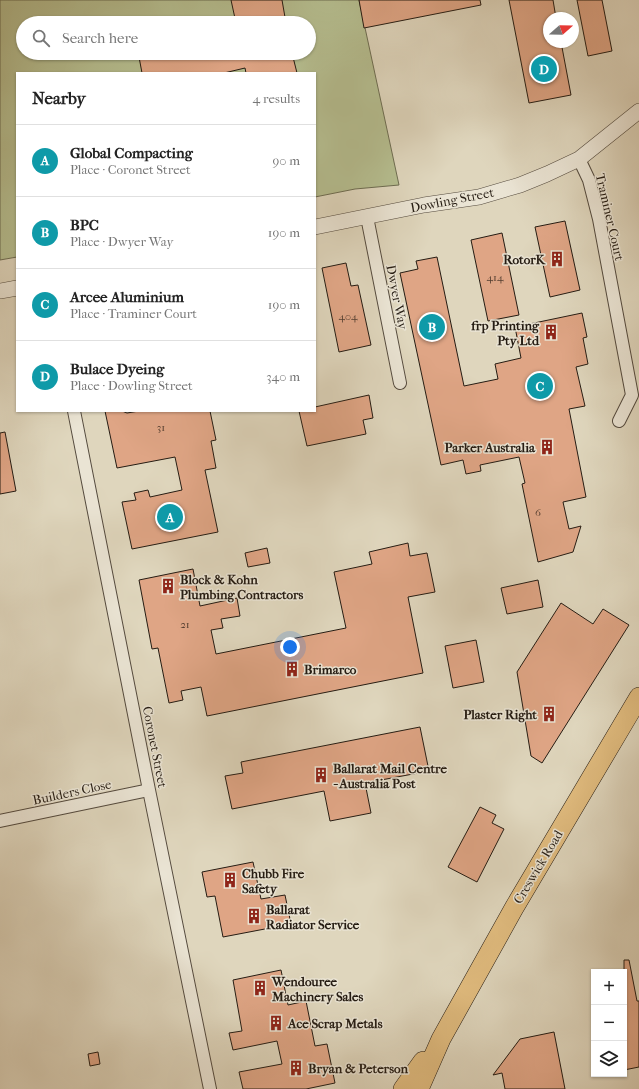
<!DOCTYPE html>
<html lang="en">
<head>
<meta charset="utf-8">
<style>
  :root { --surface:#fff; --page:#f2f2f2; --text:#222; --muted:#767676; --line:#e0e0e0; --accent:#8f2418 }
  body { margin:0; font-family:"IM FELL French Canon",serif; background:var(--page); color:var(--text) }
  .controls { position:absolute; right:12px; bottom:12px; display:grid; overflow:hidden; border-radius:0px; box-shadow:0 1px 3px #0004 }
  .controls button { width:36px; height:36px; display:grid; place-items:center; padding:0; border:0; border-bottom:1px solid var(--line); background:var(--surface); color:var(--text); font:20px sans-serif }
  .compass { position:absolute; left:543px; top:12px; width:36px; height:36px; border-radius:50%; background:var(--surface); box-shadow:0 1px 3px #0004; rotate:70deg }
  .you { position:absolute; left:290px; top:647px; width:14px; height:14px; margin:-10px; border:3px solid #fff; border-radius:50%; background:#1a73e8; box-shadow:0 0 0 6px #1a73e833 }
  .badge { display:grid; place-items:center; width:26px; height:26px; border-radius:50%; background:var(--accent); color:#fff; font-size:13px; font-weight:700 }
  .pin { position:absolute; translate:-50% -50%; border:2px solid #fff; box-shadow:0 1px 4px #0006 }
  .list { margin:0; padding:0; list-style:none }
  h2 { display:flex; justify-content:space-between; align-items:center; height:52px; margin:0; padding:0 16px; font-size:17px }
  h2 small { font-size:13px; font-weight:400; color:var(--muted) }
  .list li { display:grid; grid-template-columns:26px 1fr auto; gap:12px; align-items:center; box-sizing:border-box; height:72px; padding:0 16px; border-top:1px solid var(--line) }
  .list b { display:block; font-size:15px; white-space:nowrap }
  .list p { margin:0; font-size:13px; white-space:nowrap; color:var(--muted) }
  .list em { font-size:13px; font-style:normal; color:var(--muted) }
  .icon { flex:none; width:22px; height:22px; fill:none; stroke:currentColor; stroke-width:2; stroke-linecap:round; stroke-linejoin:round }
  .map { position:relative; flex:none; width:639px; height:1089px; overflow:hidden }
  .search { position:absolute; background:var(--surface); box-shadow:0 1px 3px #0004; left:16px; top:16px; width:300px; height:44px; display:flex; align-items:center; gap:10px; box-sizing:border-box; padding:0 14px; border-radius:22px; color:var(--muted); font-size:15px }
  .panel { position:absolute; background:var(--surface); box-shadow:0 1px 3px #0004; left:16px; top:72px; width:300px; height:340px; border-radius:0px }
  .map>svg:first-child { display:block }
  .green { fill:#b5bd8f; stroke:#6d6c51; fill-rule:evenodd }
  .building { fill:#dfa585; stroke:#251c13 }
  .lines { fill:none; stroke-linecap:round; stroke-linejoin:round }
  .minor-casing { stroke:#544a3e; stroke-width:14 }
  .tertiary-casing { stroke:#544a3e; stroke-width:16 }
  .trunk-casing { stroke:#251c13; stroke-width:20 }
  .minor { stroke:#eae4d4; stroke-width:12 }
  .tertiary { stroke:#eae4d4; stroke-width:15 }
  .trunk { stroke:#e0bb7e; stroke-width:19 }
  .labels { text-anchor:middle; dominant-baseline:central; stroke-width:3; stroke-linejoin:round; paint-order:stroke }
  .number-label { font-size:11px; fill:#543e30 }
  .street-label { font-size:13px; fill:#251c13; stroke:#eae4d4 }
  .poi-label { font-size:13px; font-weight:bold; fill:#251c13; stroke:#eae4d4; text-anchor:start }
</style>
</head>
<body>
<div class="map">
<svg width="639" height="1089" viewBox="0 0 639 1089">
  <rect width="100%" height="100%" fill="#dfd6bd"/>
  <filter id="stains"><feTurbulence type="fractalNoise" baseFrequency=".005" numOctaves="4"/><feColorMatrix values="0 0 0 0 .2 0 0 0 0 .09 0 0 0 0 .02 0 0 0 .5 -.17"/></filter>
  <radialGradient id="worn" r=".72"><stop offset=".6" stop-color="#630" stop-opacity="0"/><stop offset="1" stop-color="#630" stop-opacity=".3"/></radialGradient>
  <path class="green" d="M0,0H359L399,185L355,189L315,197V73H17V257L0,260ZM23,23H309V53H23Z"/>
  <path class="building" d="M231,0H282L286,23H236Z
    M359,0H480L481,5L364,28Z
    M509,0H553L556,18H549V42H561L571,95L529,103Z
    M577,0H602L612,51L588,56Z
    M160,53H292L297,73H246L245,68L224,73H142L139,57Z
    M565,221L580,290L550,297L535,227Z
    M502,233L519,315L488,321L471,240Z
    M437,257L464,386L498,379L495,364L521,358L515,327L582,313L587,337L583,338L588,364L576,367L585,406L569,409L586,497L563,502L569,529L581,526L573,552L538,562L522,484L525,483L519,457L480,465L481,471L466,474L463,460L441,465L400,273L418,269L416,261Z
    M346,263L351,286L358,285L371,345L339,352L322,268Z
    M369,395L373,418L363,420L366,434L307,446L299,411H315V407Z
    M105,411H122L127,413L139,411H210L216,440L211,441L216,468L205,470L218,532L132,549L122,502L136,500L134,493L148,490L150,497L182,490L175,457L117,468Z
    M5,432L16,491L0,494V433Z
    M408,543L410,556L427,553L435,592L408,597L423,673L207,716L201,687L181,691L183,700L169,703L158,648L152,649L139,580L193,569L200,606L237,598L240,616L221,619L223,628L211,630L216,654L346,628L334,572L372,564L369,552Z
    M267,548L270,563L248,567L245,553Z
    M538,580L543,607L507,614L501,588Z
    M561,603L593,624L603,609L629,625L542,763L531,756L517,672Z
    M476,640L484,682L453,688L445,646Z
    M420,727L429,771L365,783L371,813L330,821L324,791L232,809L225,776L243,773L241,762Z
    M480,807L496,815L492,823L504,829L477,882L448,867Z
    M253,862L261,899L285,895L291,924L223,937L215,896L207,897L202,872Z
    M624,960H629L637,1001H639V1067L624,1070Z
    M281,970L288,1005L306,1001L315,1046L327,1044L335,1083L306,1089H243L239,1072L282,1064L277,1041L233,1050L229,1033L242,1031L233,980Z
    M554,1032L565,1089H505L502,1073L493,1075L520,1039Z
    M98,1052L100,1064L90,1066L88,1054Z"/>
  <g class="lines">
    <defs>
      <path id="minor" d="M579,159L589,180L599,219L632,395L619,421
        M367,217L400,383
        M74,411L149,790L210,1089
        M0,821L149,790"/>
      <path id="tertiary" d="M315,227L424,205L479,197L520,185L547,174L579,159L639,111
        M0,291L17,288"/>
      <path id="trunk" d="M403,1089L423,1061
        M419,1089L441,1039L514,908L639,697"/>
    </defs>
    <use href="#minor" class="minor-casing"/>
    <use href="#tertiary" class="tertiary-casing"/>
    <use href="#trunk" class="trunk-casing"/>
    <use href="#minor" class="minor"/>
    <use href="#tertiary" class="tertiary"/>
    <use href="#trunk" class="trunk"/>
  </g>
  <defs>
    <symbol id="building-bare" viewBox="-9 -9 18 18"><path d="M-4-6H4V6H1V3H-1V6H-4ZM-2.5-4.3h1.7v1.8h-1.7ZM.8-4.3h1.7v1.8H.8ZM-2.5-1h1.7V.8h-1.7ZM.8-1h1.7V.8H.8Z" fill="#8f2418" stroke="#eae4d4" stroke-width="2.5" paint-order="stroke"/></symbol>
  </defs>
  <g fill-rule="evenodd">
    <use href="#building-bare" x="546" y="248" width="22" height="22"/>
    <use href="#building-bare" x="540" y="321" width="22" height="22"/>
    <use href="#building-bare" x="536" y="436" width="22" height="22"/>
    <use href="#building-bare" x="157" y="575" width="22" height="22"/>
    <use href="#building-bare" x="281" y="658" width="22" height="22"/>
    <use href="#building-bare" x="538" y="703" width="22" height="22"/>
    <use href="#building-bare" x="310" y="764" width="22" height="22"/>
    <use href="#building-bare" x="219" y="869" width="22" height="22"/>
    <use href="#building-bare" x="243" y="905" width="22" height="22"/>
    <use href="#building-bare" x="249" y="977" width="22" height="22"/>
    <use href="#building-bare" x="265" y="1012" width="22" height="22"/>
    <use href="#building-bare" x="285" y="1057" width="22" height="22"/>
  </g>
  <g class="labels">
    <g class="number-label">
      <text x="495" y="277">414</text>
      <text x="348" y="316">404</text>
      <text x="161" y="427">31</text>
      <text x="538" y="512">6</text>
      <text x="185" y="624">21</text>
    </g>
    <g class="street-label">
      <text transform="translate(452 200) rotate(-11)">Dowling Street</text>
      <text transform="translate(610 217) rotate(77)">Traminer Court</text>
      <text transform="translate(397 297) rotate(79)">Dwyer Way</text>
      <text transform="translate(155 747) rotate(79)">Coronet Street</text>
      <text transform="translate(72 792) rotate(-12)">Builders Close</text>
      <text transform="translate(538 867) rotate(-59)">Creswick Road</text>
    </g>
    <g class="poi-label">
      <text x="545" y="259" text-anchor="end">RotorK</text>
      <text x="539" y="325" text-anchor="end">frp Printing<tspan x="539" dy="15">Pty Ltd</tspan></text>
      <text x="535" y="447" text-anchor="end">Parker Australia</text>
      <text x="180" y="579">Block &amp; Kohn<tspan x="180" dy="15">Plumbing Contractors</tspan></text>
      <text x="304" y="669">Brimarco</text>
      <text x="537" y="714" text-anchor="end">Plaster Right</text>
      <text x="333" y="768">Ballarat Mail Centre<tspan x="333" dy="15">- Australia Post</tspan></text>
      <text x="242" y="873">Chubb Fire<tspan x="242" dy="15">Safety</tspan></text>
      <text x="266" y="909">Ballarat<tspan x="266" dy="15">Radiator Service</tspan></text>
      <text x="272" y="981">Wendouree<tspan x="272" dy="15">Machinery Sales</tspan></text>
      <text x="288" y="1023">Ace Scrap Metals</text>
      <text x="308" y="1068">Bryan &amp; Peterson</text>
    </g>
  </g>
  <rect width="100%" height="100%" filter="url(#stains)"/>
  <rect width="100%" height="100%" fill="url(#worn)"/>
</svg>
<div class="controls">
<button>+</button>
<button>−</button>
<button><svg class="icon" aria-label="layers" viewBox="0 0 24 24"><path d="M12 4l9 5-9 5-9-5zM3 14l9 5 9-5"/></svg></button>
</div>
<svg class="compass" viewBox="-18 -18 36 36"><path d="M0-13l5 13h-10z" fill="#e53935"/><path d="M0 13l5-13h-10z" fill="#767676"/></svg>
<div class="you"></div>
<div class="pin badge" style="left:170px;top:517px;background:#0f9aa8">A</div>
<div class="pin badge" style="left:432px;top:327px;background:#0f9aa8">B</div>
<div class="pin badge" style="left:540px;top:386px;background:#0f9aa8">C</div>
<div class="pin badge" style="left:544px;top:69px;background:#0f9aa8">D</div>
<div class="search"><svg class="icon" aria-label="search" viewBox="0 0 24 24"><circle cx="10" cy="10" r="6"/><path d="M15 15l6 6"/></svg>Search here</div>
<section class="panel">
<h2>Nearby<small>4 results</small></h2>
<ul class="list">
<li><span class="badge" style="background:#0f9aa8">A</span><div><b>Global Compacting</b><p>Place · Coronet Street</p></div><em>90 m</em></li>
<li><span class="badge" style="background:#0f9aa8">B</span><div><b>BPC</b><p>Place · Dwyer Way</p></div><em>190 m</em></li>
<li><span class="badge" style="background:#0f9aa8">C</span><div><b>Arcee Aluminium</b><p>Place · Traminer Court</p></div><em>190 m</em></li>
<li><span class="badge" style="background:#0f9aa8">D</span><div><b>Bulace Dyeing</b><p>Place · Dowling Street</p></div><em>340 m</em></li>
</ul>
</section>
</div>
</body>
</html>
